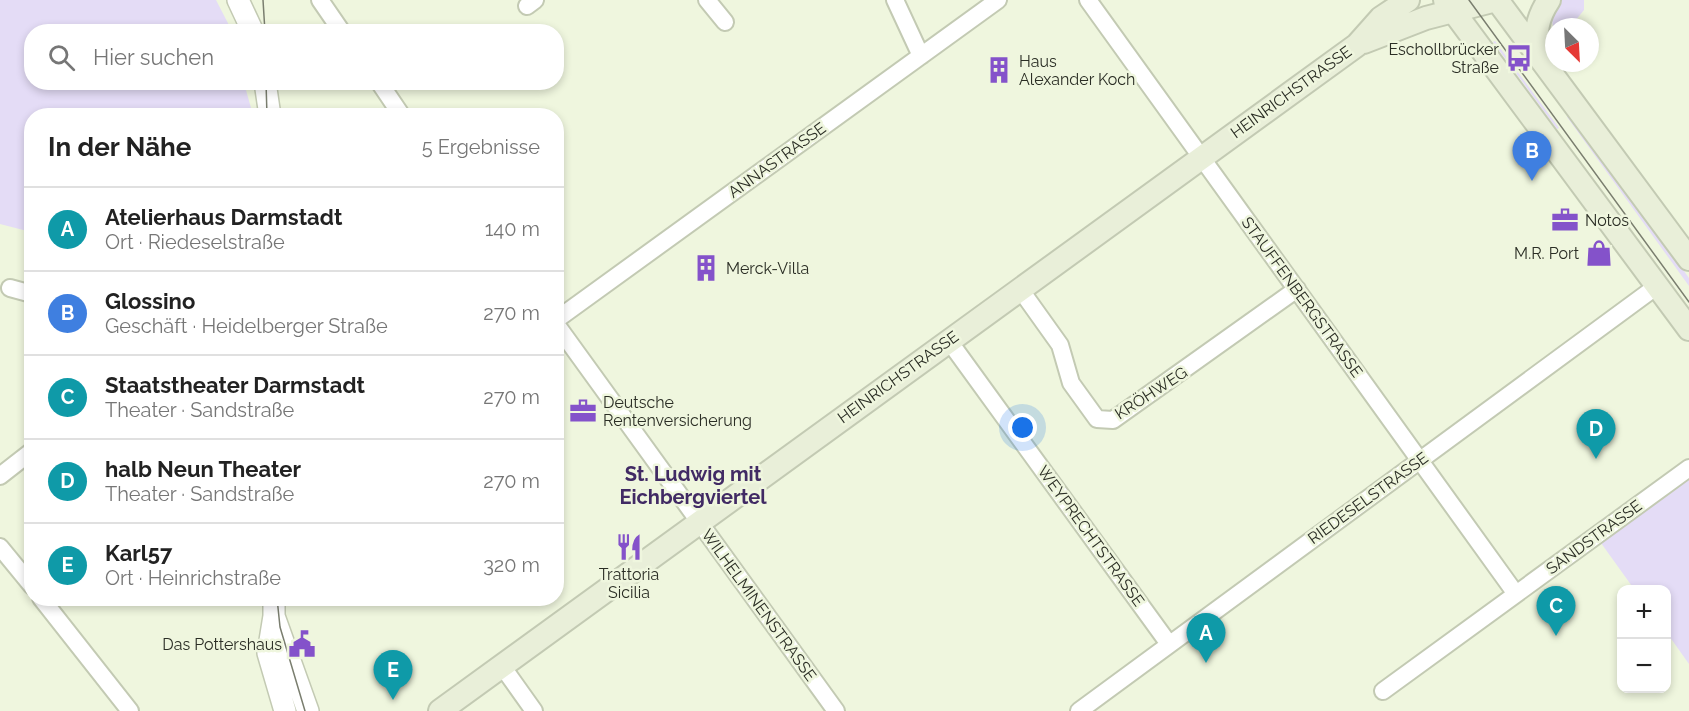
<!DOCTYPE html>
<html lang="de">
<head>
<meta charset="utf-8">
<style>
  :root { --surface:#fff; --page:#f6f6f6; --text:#222; --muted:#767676; --line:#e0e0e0; --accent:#8452ca }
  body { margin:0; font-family:Raleway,sans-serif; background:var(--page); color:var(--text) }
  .controls { position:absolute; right:18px; bottom:18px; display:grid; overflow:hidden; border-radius:12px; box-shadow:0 3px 9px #0003 }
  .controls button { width:54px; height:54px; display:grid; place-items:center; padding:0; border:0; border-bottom:2px solid var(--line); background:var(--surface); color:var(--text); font:30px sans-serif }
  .compass { position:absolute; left:1545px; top:18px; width:54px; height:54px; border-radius:50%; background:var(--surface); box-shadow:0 3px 9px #0003; rotate:156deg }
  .you { position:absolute; left:1023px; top:428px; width:21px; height:21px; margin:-15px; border:4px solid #fff; border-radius:50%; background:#1a73e8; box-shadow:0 0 0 9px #1a73e833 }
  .badge { display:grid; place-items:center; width:39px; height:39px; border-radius:50%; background:var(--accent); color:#fff; font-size:20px; font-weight:700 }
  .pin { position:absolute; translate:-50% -50px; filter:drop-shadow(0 2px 3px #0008) }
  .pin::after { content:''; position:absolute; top:32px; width:21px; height:18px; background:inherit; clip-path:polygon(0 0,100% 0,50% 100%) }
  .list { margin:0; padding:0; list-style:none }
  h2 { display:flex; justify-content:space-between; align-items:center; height:78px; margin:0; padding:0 24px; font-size:26px }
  h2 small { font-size:20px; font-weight:400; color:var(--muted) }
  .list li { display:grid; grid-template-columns:39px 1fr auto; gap:18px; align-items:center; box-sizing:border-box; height:84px; padding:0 24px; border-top:2px solid var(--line) }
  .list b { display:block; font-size:22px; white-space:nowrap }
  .list p { margin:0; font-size:20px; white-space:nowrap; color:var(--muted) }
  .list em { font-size:20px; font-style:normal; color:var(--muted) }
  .icon { flex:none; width:33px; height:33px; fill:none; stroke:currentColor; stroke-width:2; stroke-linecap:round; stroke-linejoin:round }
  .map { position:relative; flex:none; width:1689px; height:711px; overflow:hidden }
  .search { position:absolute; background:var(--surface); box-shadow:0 3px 9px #0003; left:24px; top:24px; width:540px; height:66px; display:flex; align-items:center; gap:15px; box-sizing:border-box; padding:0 21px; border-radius:24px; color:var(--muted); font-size:22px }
  .panel { position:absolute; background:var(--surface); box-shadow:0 3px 9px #0003; left:24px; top:108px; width:540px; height:498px; border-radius:24px }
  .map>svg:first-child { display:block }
  .green { fill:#e4dcf6 }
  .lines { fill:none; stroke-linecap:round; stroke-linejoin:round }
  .minor-casing { stroke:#c3cab3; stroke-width:20 }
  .tertiary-casing { stroke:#c3cab3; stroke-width:24 }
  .secondary-casing { stroke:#c3cab3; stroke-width:26 }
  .minor { stroke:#fff; stroke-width:16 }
  .tertiary { stroke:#fff; stroke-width:21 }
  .secondary { stroke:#e9efd9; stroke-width:22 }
  .tram { stroke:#7a7e6f; stroke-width:1.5 }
  .labels { text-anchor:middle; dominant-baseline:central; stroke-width:5; stroke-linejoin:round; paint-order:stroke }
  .poi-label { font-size:16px; fill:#2b2e25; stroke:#eff6de; text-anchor:start }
  .street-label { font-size:16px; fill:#2b2e25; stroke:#eff6de }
  .quarter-label { font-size:20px; font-weight:bold; fill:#412a64; stroke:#eff6de }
</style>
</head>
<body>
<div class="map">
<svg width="1689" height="711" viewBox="0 0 1689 711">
  <rect width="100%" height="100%" fill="#eff6de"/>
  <path class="green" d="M0,0H216L232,31L32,32V82L244,83L253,115L32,116L31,232L0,224Z
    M1559,0H1584V10L1570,27L1554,29C1550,19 1553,9 1559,0Z
    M1495,41L1559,128L1557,129L1493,42Z
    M1570,114L1689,278V286L1567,117Z
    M1689,479V664L1667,633L1666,590L1634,589L1601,543Z"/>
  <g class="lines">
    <defs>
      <path id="minor" d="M320,0L342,32
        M707,0L725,22
        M895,0L921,56
        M1088,0L1516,594
        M527,6L535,0
        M379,82L402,116
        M10,288L32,294
        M1020,289L1060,345L1071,383L1097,419L1113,420L1297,289
        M556,320L998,0
        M556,324L836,711
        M949,341L1169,644
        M0,476L32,451
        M0,547L32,586
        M41,598L130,711
        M502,666L534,711
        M1383,691L1689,468
        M1079,711L1657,286"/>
      <path id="tertiary" d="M238,0L253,32
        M265,82L270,116
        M274,598V616L268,653L285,711
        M274,616L308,711"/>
      <path id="secondary" d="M1445,0L1689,329
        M1497,0L1689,259
        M1364,42L1426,18L1496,0
        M1538,53C1535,32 1537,18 1549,0
        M440,711L1357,45L1381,18L1408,0"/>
    </defs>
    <use href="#minor" class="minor-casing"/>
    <use href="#tertiary" class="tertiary-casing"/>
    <use href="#secondary" class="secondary-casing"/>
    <use href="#minor" class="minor"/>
    <use href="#tertiary" class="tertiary"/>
    <use href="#secondary" class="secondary"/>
    <path class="tram" d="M263,0L265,32
      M1469,0L1689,302
      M266,82L267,116
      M277,598L280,627L305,711"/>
  </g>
  <defs>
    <symbol id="bus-bare" viewBox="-9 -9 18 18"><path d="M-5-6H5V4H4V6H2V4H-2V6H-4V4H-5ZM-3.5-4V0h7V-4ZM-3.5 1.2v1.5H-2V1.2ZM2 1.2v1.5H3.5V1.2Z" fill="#8452ca" stroke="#eff6de" stroke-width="2.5" paint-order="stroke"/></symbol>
    <symbol id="building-bare" viewBox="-9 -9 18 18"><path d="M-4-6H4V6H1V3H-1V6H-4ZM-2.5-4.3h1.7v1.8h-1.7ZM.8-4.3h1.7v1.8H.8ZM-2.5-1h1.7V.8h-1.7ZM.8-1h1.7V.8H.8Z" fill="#8452ca" stroke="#eff6de" stroke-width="2.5" paint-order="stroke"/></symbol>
    <symbol id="office-bare" viewBox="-9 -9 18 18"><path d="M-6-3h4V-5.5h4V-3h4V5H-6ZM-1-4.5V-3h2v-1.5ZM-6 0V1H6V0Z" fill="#8452ca" stroke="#eff6de" stroke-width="2.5" paint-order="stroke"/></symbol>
    <symbol id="shop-bare" viewBox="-9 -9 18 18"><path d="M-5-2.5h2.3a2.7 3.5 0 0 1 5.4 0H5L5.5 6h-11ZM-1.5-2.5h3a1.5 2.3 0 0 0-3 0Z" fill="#8452ca" stroke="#eff6de" stroke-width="2.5" paint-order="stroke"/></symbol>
    <symbol id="restaurant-bare" viewBox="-9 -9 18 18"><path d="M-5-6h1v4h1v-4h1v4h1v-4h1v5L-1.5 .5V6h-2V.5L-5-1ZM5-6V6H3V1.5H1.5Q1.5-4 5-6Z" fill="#8452ca" stroke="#eff6de" stroke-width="2.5" paint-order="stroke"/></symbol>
    <symbol id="civic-bare" viewBox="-9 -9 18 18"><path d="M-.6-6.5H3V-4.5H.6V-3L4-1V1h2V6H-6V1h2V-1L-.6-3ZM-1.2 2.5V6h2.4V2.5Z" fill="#8452ca" stroke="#eff6de" stroke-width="2.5" paint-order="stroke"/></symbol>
  </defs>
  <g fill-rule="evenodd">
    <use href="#bus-bare" x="1500" y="39" width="38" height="38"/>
    <use href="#building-bare" x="980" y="51" width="38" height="38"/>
    <use href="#office-bare" x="1546" y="201" width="38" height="38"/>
    <use href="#shop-bare" x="1580" y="234" width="38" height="38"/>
    <use href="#building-bare" x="687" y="249" width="38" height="38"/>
    <use href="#office-bare" x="564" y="392" width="38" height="38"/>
    <use href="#restaurant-bare" x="610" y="528" width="38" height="38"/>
    <use href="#civic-bare" x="283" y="625" width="38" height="38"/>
  </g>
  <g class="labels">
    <g class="poi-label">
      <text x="1499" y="49" text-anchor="end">Eschollbrücker<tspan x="1499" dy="18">Straße</tspan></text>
      <text x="1019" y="61">Haus<tspan x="1019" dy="18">Alexander Koch</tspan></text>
      <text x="1585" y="220">Notos</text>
      <text x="1579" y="253" text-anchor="end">M.R. Port</text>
      <text x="726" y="268">Merck-Villa</text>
      <text x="603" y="402">Deutsche<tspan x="603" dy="18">Rentenversicherung</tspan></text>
      <text x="629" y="574" text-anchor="middle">Trattoria<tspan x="629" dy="18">Sicilia</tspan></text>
      <text x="282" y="644" text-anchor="end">Das Pottershaus</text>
    </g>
    <g class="street-label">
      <text transform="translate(1291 92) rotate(-36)">HEINRICHSTRASSE</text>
      <text transform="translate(777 160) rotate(-36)">ANNASTRASSE</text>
      <text transform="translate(1302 297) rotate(54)">STAUFFENBERGSTRASSE</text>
      <text transform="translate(898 377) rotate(-36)">HEINRICHSTRASSE</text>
      <text transform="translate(1151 393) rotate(-33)">KRÖHWEG</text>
      <text transform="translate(1368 498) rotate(-36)">RIEDESELSTRASSE</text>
      <text transform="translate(1091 536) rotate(54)">WEYPRECHTSTRASSE</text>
      <text transform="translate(1594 537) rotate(-36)">SANDSTRASSE</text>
      <text transform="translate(759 605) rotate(54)">WILHELMINENSTRASSE</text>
    </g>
    <g class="quarter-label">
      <text x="693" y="474">St. Ludwig mit<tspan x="693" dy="23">Eichbergviertel</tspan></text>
    </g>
  </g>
</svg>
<div class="controls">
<button>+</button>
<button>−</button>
</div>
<svg class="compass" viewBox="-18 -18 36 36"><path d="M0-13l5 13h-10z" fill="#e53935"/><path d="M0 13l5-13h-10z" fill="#767676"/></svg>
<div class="you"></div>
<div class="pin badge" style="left:1206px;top:663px;background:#0f9aa8">A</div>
<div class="pin badge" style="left:1532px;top:181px;background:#3f7fe0">B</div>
<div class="pin badge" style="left:1556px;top:636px;background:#0f9aa8">C</div>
<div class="pin badge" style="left:1596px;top:459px;background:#0f9aa8">D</div>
<div class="pin badge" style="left:393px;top:700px;background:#0f9aa8">E</div>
<div class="search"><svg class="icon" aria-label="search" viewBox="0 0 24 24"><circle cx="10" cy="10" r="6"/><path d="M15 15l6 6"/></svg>Hier suchen</div>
<section class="panel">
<h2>In der Nähe<small>5 Ergebnisse</small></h2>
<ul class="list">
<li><span class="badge" style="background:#0f9aa8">A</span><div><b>Atelierhaus Darmstadt</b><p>Ort · Riedeselstraße</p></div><em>140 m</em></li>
<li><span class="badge" style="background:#3f7fe0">B</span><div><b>Glossino</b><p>Geschäft · Heidelberger Straße</p></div><em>270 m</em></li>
<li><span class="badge" style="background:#0f9aa8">C</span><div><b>Staatstheater Darmstadt</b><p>Theater · Sandstraße</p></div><em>270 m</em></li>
<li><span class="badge" style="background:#0f9aa8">D</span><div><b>halb Neun Theater</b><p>Theater · Sandstraße</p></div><em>270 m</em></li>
<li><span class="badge" style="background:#0f9aa8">E</span><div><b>Karl57</b><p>Ort · Heinrichstraße</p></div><em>320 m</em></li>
</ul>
</section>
</div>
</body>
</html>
